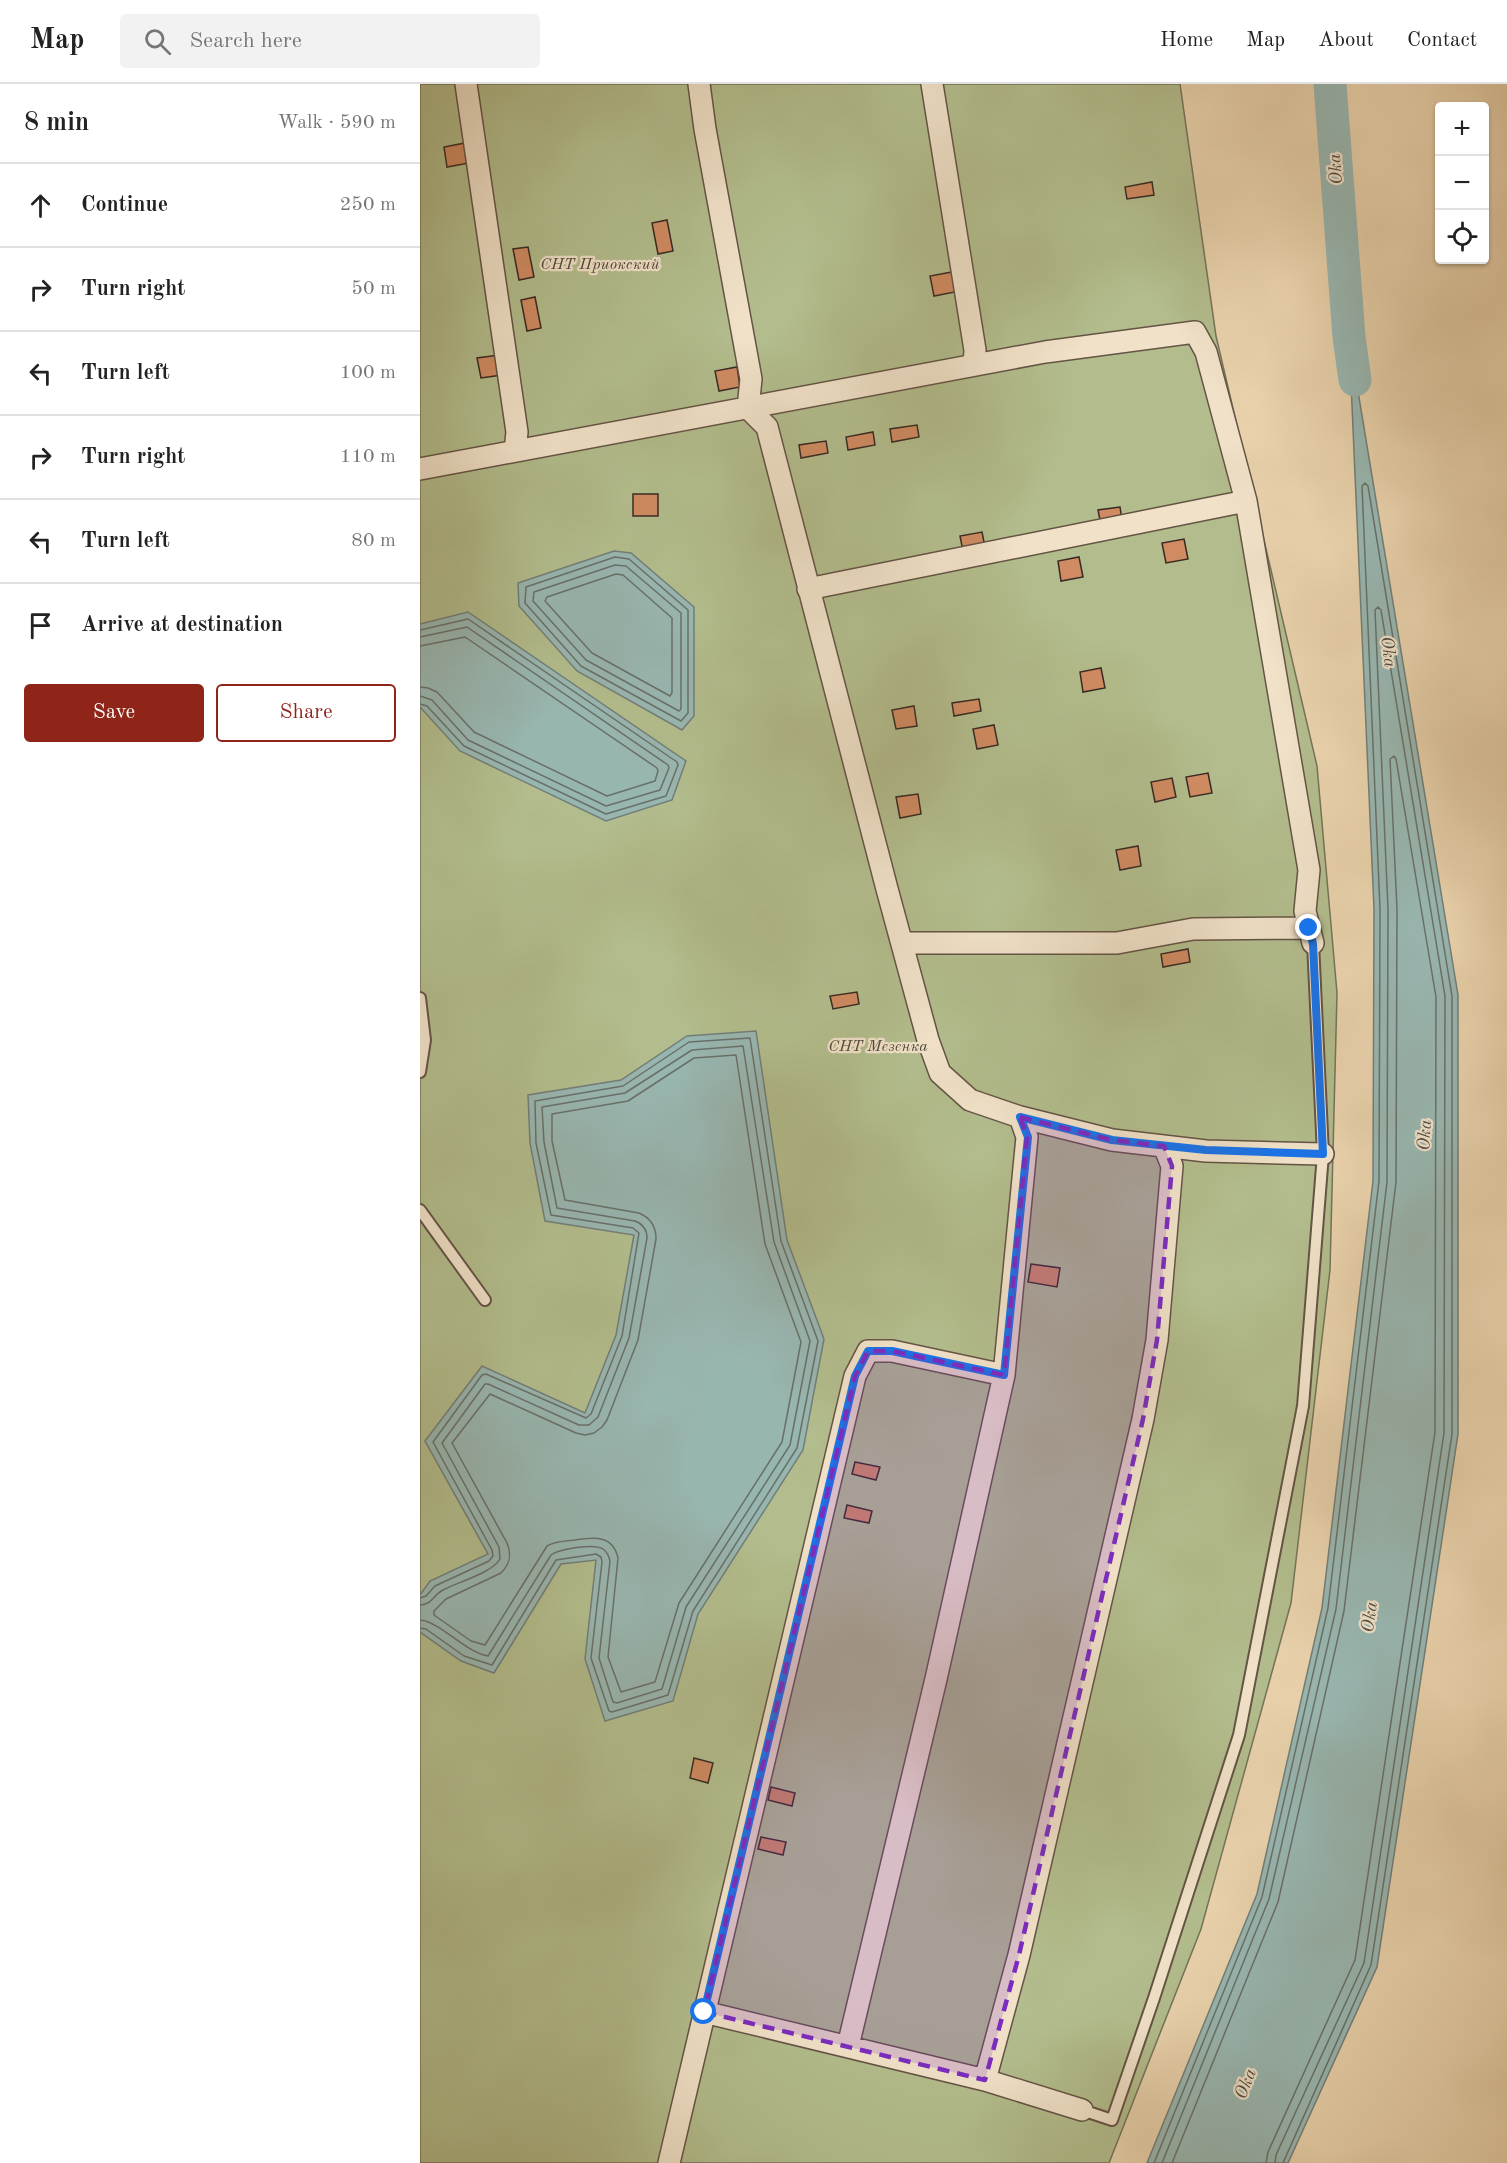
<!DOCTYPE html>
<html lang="en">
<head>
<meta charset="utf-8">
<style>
  :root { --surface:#fff; --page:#f2f2f2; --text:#222; --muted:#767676; --line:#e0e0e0; --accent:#8f2418 }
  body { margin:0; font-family:"Old Standard TT",serif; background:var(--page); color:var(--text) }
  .controls { position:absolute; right:18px; top:18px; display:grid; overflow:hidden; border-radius:6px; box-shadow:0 2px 4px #0004 }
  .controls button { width:54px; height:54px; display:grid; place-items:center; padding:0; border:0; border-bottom:2px solid var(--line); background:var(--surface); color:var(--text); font:30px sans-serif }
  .stop { position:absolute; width:18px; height:18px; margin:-14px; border:4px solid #1a73e8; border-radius:50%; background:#fff }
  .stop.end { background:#1a73e8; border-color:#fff; box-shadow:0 2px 6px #0008 }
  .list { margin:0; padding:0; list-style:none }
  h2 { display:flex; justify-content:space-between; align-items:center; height:78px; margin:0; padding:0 24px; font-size:26px }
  h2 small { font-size:20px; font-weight:400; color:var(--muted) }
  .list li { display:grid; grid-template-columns:39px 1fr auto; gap:18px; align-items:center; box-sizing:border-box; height:84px; padding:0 24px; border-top:2px solid var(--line) }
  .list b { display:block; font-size:22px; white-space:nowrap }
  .list em { font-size:20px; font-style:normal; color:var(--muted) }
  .actions { display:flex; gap:12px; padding:18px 24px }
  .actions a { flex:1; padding:14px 0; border:2px solid var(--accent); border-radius:6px; text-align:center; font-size:21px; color:var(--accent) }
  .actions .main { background:var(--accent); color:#fff }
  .icon { flex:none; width:33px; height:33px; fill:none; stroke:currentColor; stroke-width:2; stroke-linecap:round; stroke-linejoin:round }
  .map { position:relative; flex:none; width:1087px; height:2079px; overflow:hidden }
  header { display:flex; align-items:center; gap:36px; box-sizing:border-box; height:84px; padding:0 30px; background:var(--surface); border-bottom:2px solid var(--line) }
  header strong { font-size:28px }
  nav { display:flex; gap:33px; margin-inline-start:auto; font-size:21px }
  .search { width:420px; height:54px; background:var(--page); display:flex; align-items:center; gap:15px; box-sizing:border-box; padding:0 21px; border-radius:6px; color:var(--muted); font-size:22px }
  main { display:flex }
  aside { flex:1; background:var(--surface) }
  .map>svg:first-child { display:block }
  .green { fill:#b2bc8c; stroke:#757358; stroke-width:1.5 }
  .water { fill:#98b6b0; stroke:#727e78; stroke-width:1.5 }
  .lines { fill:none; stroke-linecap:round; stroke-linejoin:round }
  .shore { stroke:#68706a; stroke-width:1.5 }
  .river { stroke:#98b6b0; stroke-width:33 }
  .building { fill:#d08b62; stroke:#382a23; stroke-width:1.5 }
  .lane-casing { stroke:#645445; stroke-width:14 }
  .street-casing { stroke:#645445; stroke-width:24 }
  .lane { stroke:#f0e1c8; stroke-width:10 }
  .street { stroke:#f0e1c8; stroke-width:21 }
  .route { stroke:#1a73e8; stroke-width:8 }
  .marked { fill:#7b2cbf; fill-opacity:0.2; stroke:#7b2cbf; stroke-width:4.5; stroke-dasharray:12 8; stroke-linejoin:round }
  .labels { text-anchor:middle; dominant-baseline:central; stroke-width:4.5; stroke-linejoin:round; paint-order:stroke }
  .park-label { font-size:16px; font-style:italic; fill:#504738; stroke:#f0e1c8 }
  .water-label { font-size:18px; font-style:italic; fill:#504d46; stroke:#f0e1c8 }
</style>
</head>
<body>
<header>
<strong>Map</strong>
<div class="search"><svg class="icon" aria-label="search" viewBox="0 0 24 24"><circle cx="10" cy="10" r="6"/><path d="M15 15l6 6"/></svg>Search here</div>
<nav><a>Home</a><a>Map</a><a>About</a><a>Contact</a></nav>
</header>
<main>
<aside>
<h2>8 min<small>Walk · 590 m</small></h2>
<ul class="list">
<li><svg class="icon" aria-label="ahead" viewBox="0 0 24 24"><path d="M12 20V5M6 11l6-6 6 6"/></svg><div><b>Continue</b></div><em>250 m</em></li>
<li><svg class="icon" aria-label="right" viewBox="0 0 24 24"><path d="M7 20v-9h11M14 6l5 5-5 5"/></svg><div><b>Turn right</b></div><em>50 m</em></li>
<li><svg class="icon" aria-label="left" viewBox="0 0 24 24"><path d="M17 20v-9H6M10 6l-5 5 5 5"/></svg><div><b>Turn left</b></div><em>100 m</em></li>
<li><svg class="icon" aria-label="right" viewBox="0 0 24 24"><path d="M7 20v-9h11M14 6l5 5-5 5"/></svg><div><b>Turn right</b></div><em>110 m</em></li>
<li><svg class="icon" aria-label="left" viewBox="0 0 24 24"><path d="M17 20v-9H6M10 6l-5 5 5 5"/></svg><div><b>Turn left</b></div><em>80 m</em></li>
<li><svg class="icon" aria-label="arrive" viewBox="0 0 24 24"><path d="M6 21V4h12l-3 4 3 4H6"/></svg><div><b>Arrive at destination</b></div></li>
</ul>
<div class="actions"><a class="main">Save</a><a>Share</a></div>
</aside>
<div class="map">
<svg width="1087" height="2079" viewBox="0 0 1087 2079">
  <rect width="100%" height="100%" fill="#e8d1ab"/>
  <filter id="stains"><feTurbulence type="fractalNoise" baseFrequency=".00333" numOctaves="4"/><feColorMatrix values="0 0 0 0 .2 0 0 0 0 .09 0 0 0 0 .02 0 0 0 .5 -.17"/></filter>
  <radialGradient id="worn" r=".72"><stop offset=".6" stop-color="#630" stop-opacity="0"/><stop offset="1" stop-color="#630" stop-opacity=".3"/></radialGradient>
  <path class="green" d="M0,0H760L796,252L897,682L917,909L910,1186L871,1519L781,1845L689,2079H0Z"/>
  <path class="water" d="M929,253L1038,911V1350L957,1883L868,2079H727L837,1810L902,1524L953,1097L954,825Z
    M194,467L211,469L274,523V632L262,646L157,587L99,522L98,499Z
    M48,528L266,677L252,716L186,737L40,667L0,623V540Z
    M336,947L367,1156L404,1255L383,1366L278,1530L253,1617L185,1637L165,1575L176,1476L141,1480L74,1589L41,1577L0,1548V1511L10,1497L68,1470L5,1357L62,1282L165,1329L196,1251L214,1151L125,1137L110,1059L108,1011L201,996L267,952Z"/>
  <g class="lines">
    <path class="shore" d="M195,473L209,475L268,526V629L261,637L161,582L105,519L106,503Z
      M195,481L206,482L261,529V625L259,627L166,576L113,517L114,508Z
      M196,490L203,491L252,534V609L250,612L172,569L125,517L127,513Z
      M0,546L48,535L257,678L258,681L246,712L186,730L44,662L7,622L0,620
      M0,553L47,543L248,681L249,684L240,706L186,722L48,656L12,616L0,612
      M0,562L45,553L237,684L238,687L235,697L187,712L54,648L17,608L8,604L0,603
      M316,971L345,1160L381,1258L362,1358L259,1519L235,1598L201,1608L188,1573L198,1474C193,1451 174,1453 155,1456C145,1457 135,1457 127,1462L65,1561L51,1557L14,1531V1527L26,1515L81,1489C90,1480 92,1471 87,1459L32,1359L70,1310L156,1349L165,1351L174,1349L182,1343L187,1336L218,1256L236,1155C236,1142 231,1134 219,1129L145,1116L132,1057V1030L208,1017L274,974Z
      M0,1514L6,1512L15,1502L69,1477L73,1472L72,1466L13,1358L62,1291L66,1290L166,1334L171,1330L202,1252L219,1149L213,1144L131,1131L116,1059L115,1017L203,1002L269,958L330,954L361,1157L398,1257L377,1364L273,1527L248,1611L192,1628L189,1627L171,1574L182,1478L181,1473L176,1470L136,1476L72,1581L44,1572L6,1545L0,1544
      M0,1521C12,1521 13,1511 23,1506C38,1498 72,1489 80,1475L79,1463L22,1359L65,1300H68L159,1341H169L178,1333L209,1254L227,1154C227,1146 223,1140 215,1137L137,1124L124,1058L122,1023L205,1009L272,966L323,962L354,1158L390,1257L370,1361L266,1523L242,1605L197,1619L193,1618L179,1574L190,1477C189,1472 187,1468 183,1465C174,1459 139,1465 131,1471L68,1572C43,1567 21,1538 0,1536
      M734,2079L842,1813L908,1524L959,1097L960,825L942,402L945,399L948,402L1032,912V1350L951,1881L863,2079
      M742,2079L849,1815L916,1525L967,1098L968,825L955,526L958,523L961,526L1025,912L1024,1349L944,1879L856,2071L855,2079
      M752,2079L858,1818L924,1527L976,1098L977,825L970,675L974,672L976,675L1016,913L1015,1348L935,1876L848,2068L846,2079"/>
    <path class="river" d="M910,0L929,253L935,296"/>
  </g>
  <path class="building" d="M45,59L49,79L27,83L24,63Z
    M732,98L734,111L707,115L705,103Z
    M247,136L253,167L238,170L232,139Z
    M108,163L114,193L99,196L93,165Z
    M532,188L535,208L514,212L510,192Z
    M115,213L121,244L107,247L101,216Z
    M79,271L82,291L61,294L57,274Z
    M317,283L320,303L299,307L295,287Z
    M497,341L499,353L472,358L470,345Z
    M453,348L455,361L428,366L426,353Z
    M406,357L408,369L381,374L379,361Z
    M213,410H238V432H213Z
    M700,423L703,443L682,446L678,426Z
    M562,448L566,468L544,472L540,452Z
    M764,455L768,475L746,479L742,459Z
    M659,473L663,493L641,497L638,477Z
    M681,584L685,604L663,608L660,588Z
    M559,615L561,627L534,632L532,619Z
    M494,622L497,642L476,645L472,626Z
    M574,641L578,661L557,665L553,645Z
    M788,689L792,709L770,713L766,693Z
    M752,694L756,713L735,718L731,698Z
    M498,710L501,730L480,734L476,713Z
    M718,762L721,782L700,786L696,766Z
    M768,865L770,878L743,883L741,870Z
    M437,908L439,920L413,925L410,912Z
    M611,1180L640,1184L637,1203L608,1198Z
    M435,1378L460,1383L456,1396L432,1390Z
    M427,1421L452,1427L449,1439L424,1434Z
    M274,1674L293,1679L288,1699L270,1694Z
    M351,1703L375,1709L372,1722L348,1716Z
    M341,1753L366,1758L363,1771L338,1765Z"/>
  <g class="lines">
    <defs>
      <path id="lane" d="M0,914L5,956L0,988
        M0,1126L65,1216
        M662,2026L692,2036L734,1914L819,1651L883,1322L903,1070L893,859"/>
      <path id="street" d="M46,0L97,348L95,367
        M279,0L285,45L331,295L328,324L347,343L467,805L508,956L520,989L550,1016L600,1033L692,1056L786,1067L903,1070
        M512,0L555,266L554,281
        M0,385L625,268L775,248L786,268L826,417L388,505
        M826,417L889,786L885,827L893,859
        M482,859H697L773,845L889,844
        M284,1928L565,1996L662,2026
        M428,1962L516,1595L584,1291L607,1053L600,1033
        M565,1996L599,1871L723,1335L737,1256L752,1082L744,1062
        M249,2079L435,1292L448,1267H472L584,1291"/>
    </defs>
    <use href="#lane" class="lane-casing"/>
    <use href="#street" class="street-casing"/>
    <use href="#lane" class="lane"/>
    <use href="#street" class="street"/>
  </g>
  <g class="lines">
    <path class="route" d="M284,1928L435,1292L448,1267H472L584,1291L608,1053L600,1033L692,1056L786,1066L903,1070L893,860L889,844"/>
  </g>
  <path class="marked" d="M600,1033L692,1056L744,1062L752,1082L737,1256L723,1335L599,1871L565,1996L284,1928L435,1292L448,1267H472L584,1291L607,1053Z"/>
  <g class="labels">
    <g class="park-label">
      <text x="180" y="181">СНТ Приокский</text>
      <text x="458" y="963">СНТ Мезенка</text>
    </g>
    <g class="water-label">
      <text transform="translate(916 85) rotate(-94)">Oka</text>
      <text transform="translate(968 568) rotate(83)">Oka</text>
      <text transform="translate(1005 1051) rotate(-86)">Oka</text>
      <text transform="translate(950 1533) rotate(-81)">Oka</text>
      <text transform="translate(826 2000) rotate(-68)">Oka</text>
    </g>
  </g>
  <rect width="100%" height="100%" filter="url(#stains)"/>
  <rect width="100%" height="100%" fill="url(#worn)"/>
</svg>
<div class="controls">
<button>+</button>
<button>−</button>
<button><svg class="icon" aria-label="locate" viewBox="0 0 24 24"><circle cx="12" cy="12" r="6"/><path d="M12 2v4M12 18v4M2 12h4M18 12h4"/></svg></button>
</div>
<div class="stop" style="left:284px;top:1928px"></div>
<div class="stop end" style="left:889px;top:844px"></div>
</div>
</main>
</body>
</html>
